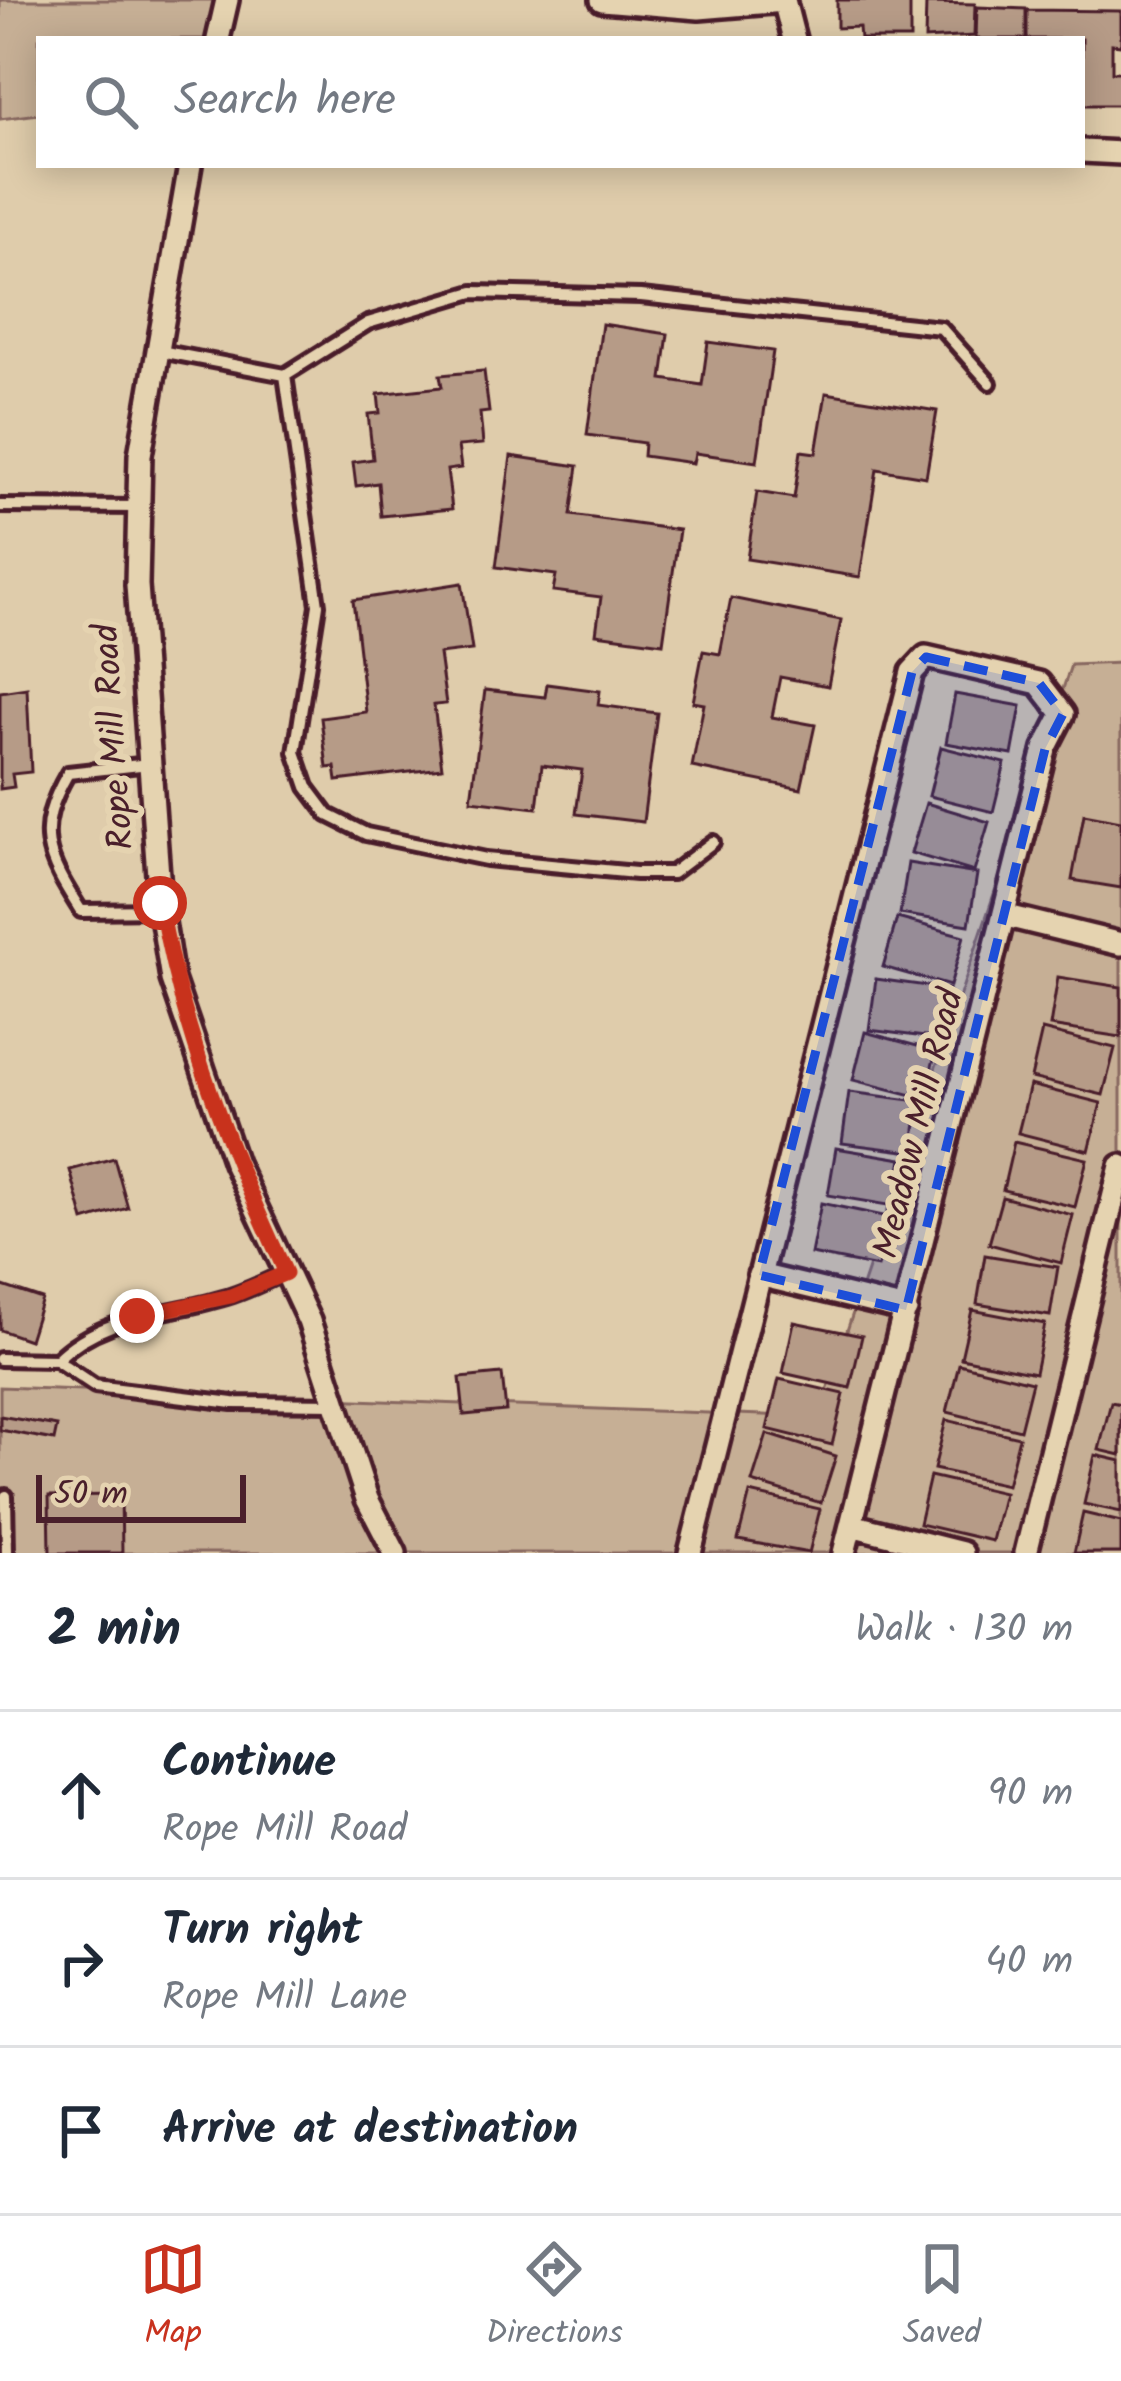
<!DOCTYPE html>
<html lang="en">
<head>
<meta charset="utf-8">
<style>
  :root { --surface:#fff; --page:#f6f6f7; --text:#1f2937; --muted:#747a83; --line:#e0e1e3; --accent:#c8321e }
  body { margin:0; font-family:Kalam,sans-serif; background:var(--page); color:var(--text) }
  .scale { position:absolute; left:36px; bottom:30px; width:210px; box-sizing:border-box; padding-left:12px; border:6px solid #4a1f2b; border-top:0; font-size:33px; line-height:42px; white-space:nowrap; color:#4a1f2b; -webkit-text-stroke:9px #e5d3b0; paint-order:stroke }
  .stop { position:absolute; width:36px; height:36px; margin:-27px; border:9px solid #c8321e; border-radius:50%; background:#fff }
  .stop.end { background:#c8321e; border-color:#fff; box-shadow:0 3px 12px #0008 }
  .list { margin:0; padding:0; list-style:none }
  h2 { display:flex; justify-content:space-between; align-items:center; height:156px; margin:0; padding:0 48px; font-size:51px }
  h2 small { font-size:39px; font-weight:400; color:var(--muted) }
  .list li { display:grid; grid-template-columns:78px 1fr auto; gap:36px; align-items:center; box-sizing:border-box; height:168px; padding:0 48px; border-top:3px solid var(--line) }
  .list b { display:block; font-size:45px; white-space:nowrap }
  .list p { margin:0; font-size:39px; white-space:nowrap; color:var(--muted) }
  .list em { font-size:39px; font-style:normal; color:var(--muted) }
  .icon { flex:none; width:66px; height:66px; fill:none; stroke:currentColor; stroke-width:2; stroke-linecap:round; stroke-linejoin:round }
  .map { position:relative; flex:none; width:1121px; height:1553px; overflow:hidden }
  .search { position:absolute; background:var(--surface); box-shadow:0 6px 30px #0003; left:36px; right:36px; top:36px; height:132px; display:flex; align-items:center; gap:30px; box-sizing:border-box; padding:0 42px; border-radius:0px; color:var(--muted); font-size:45px }
  .sheet { height:660px; background:var(--surface) }
  nav { display:flex; justify-content:space-around; align-items:center; box-sizing:border-box; height:168px; border-top:3px solid var(--line); background:var(--surface); font-size:33px; color:var(--muted) }
  nav a { display:grid; justify-items:center; gap:6px }
  nav .on { color:var(--accent) }
  .map>svg:first-child { display:block }
  .green { fill:#c6af95; stroke:#886760; stroke-width:3 }
  .building { fill:#b69b87; stroke:#4a1f2b; stroke-width:3 }
  .lines { fill:none; stroke-linecap:round; stroke-linejoin:round }
  .service-casing { stroke:#4a1f2b; stroke-width:20 }
  .minor-casing { stroke:#4a1f2b; stroke-width:30 }
  .service { stroke:#e5d3b0; stroke-width:10 }
  .minor { stroke:#e5d3b0; stroke-width:21 }
  .route { stroke:#c8321e; stroke-width:15 }
  .marked { fill:#1d4ed8; fill-opacity:0.2; stroke:#1d4ed8; stroke-width:9; stroke-dasharray:24 15; stroke-linejoin:round }
  .labels { text-anchor:middle; dominant-baseline:central; stroke-width:12; stroke-linejoin:round; paint-order:stroke }
  .street-label { font-size:36px; fill:#4a1f2b; stroke:#e5d3b0 }
</style>
</head>
<body>
<div class="map">
<svg width="1121" height="1553" viewBox="0 0 1121 1553">
  <rect width="100%" height="100%" fill="#dfccab"/>
  <filter id="ink" filterUnits="userSpaceOnUse"><feTurbulence type="fractalNoise" baseFrequency=".00833" numOctaves="2"/><feDisplacementMap in="SourceGraphic" scale="24" xChannelSelector="R" yChannelSelector="G"/><feConvolveMatrix kernelMatrix="1 2 1 2 8 2 1 2 1" color-interpolation-filters="sRGB"/></filter>
  <g filter="url(#ink)">
    <path class="green" d="M0,0H232L214,39H39V114L0,119Z
      M1121,663V1553H0V1387L818,1417L1071,665Z"/>
    <path class="building" d="M837,0H910V39H860L859,27L837,28Z
      M926,3L975,4L974,36L925,39Z
      M977,7L1026,9V39H976Z
      M1027,10L1121,11V45L1112,44V72H1121V105H1082V39H1027Z
      M602,324L668,334L662,379L702,385L708,342L773,351L757,462L695,453L693,463L643,456L644,443L587,435Z
      M484,371L489,412L480,413L483,444L458,446L461,468L447,470L452,509L381,516L378,483L356,486L353,462L373,459L368,414L380,413L378,394L442,387L440,375Z
      M826,393L937,411L926,477L877,469L860,577L747,559L757,492L794,498L801,451L816,453Z
      M511,456L578,466L571,515L679,530L663,643L596,634L601,597L553,591L556,575L496,567Z
      M462,583L472,650L439,654L446,704L434,705L442,768L337,781L335,767L327,768L321,718L366,712L353,600Z
      M731,598L841,620L828,686L780,677L772,717L815,725L801,789L692,767L704,704L693,702L703,651L720,654Z
      M547,684L600,691L598,705L657,713L643,822L576,814L582,770L542,765L537,808L471,800L485,690L545,697Z
      M27,688L31,772L12,774L14,787L0,789V692Z
      M955,694L1021,706L1012,755L946,743Z
      M941,747L1005,763L993,812L929,796Z
      M926,803L989,822L974,872L911,853Z
      M1084,814L1121,821V888L1072,880Z
      M908,863L977,874L969,925L900,914Z
      M897,918L964,936L950,986L883,967Z
      M1058,977L1121,987V1037L1050,1026Z
      M876,979L949,989L941,1039L869,1030Z
      M1042,1030L1115,1048L1103,1095L1031,1078Z
      M865,1032L936,1051L924,1098L853,1080Z
      M1030,1085L1101,1103L1089,1151L1018,1133Z
      M849,1092L919,1101L912,1152L842,1143Z
      M1014,1142L1087,1159L1075,1207L1003,1190Z
      M836,1148L902,1159L894,1206L828,1195Z
      M114,1158L128,1208L84,1221L70,1170Z
      M1002,1197L1073,1215L1061,1263L989,1244Z
      M821,1203L888,1217L878,1267L811,1254Z
      M985,1255L1058,1267L1050,1316L977,1304Z
      M0,1285L42,1299L29,1340L0,1330Z
      M972,1310L1045,1324L1035,1373L961,1358Z
      M794,1322L862,1336L850,1388L783,1373Z
      M959,1364L1032,1382L1020,1430L947,1412Z
      M502,1374L506,1411L464,1415L460,1378Z
      M779,1379L844,1394L832,1445L767,1429Z
      M1111,1402L1121,1404V1455L1099,1450Z
      M0,1416L57,1426L54,1440L0,1430Z
      M946,1420L1019,1437L1007,1485L934,1469Z
      M767,1434L836,1456L821,1503L752,1482Z
      M1095,1455L1121,1461V1512L1084,1504Z
      M930,1476L1004,1493L992,1541L919,1524Z
      M750,1493L820,1509L809,1553L738,1540Z
      M121,1495L122,1553H50L49,1496Z
      M1083,1513L1121,1522V1553H1074Z"/>
    <g class="lines">
      <defs>
        <path id="service" d="M160,351L285,375L368,323L473,292L641,296L941,328L990,383
          M285,375L318,605L295,752L307,787L328,815L366,834L486,859L636,873H672L713,842
          M0,506L139,507
          M149,764L68,773C34,832 46,856 81,911L161,910
          M0,1359L56,1360C105,1312 171,1316 233,1295C251,1289 269,1280 286,1272
          M56,1360L95,1386L233,1403L336,1404
          M6,1496L7,1553"/>
        <path id="minor" d="M602,0L699,8L784,1
          M784,0L794,39
          M218,39L227,0
          M1082,151L1121,153
          M190,165L140,455L137,585L160,903L172,979L235,1163L309,1321L367,1499L395,1553
          M1007,916L1121,944
          M759,1275L906,1310
          M851,1525L962,1553
          M690,1553L912,672L926,657L1039,683L1063,714L1045,749L844,1553
          M1026,1553L1121,1166"/>
      </defs>
      <use href="#service" class="service-casing"/>
      <use href="#minor" class="minor-casing"/>
      <use href="#service" class="service"/>
      <use href="#minor" class="minor"/>
    </g>
  </g>
  <g class="lines" filter="url(#ink)">
    <path class="route" d="M137,1316L231,1296L286,1273C230,1153 183,1033 160,903"/>
  </g>
  <path class="marked" d="M926,657L1039,683L1063,714L1045,749L906,1310L759,1275L912,672Z"/>
  <g class="labels">
    <g class="street-label">
      <text transform="translate(115 737) rotate(-94)">Rope Mill Road</text>
      <text transform="translate(920 1124) rotate(-76)">Meadow Mill Road</text>
    </g>
  </g>
</svg>
<div class="scale">50 m</div>
<div class="stop" style="left:160px;top:903px"></div>
<div class="stop end" style="left:137px;top:1316px"></div>
<div class="search"><svg class="icon" aria-label="search" viewBox="0 0 24 24"><circle cx="10" cy="10" r="6"/><path d="M15 15l6 6"/></svg>Search here</div>
</div>
<section class="sheet">
<h2>2 min<small>Walk · 130 m</small></h2>
<ul class="list">
<li><svg class="icon" aria-label="ahead" viewBox="0 0 24 24"><path d="M12 20V5M6 11l6-6 6 6"/></svg><div><b>Continue</b><p>Rope Mill Road</p></div><em>90 m</em></li>
<li><svg class="icon" aria-label="right" viewBox="0 0 24 24"><path d="M7 20v-9h11M14 6l5 5-5 5"/></svg><div><b>Turn right</b><p>Rope Mill Lane</p></div><em>40 m</em></li>
<li><svg class="icon" aria-label="arrive" viewBox="0 0 24 24"><path d="M6 21V4h12l-3 4 3 4H6"/></svg><div><b>Arrive at destination</b></div></li>
</ul>
</section>
<nav>
<a class="on"><svg class="icon" aria-label="map" viewBox="0 0 24 24"><path d="M3 6l6-2 6 2 6-2v14l-6 2-6-2-6 2zM9 4v14M15 6v14"/></svg>Map</a>
<a><svg class="icon" aria-label="directions" viewBox="0 0 24 24"><path d="M12 3l9 9-9 9-9-9zM9 14v-3h6M13 9l2 2-2 2"/></svg>Directions</a>
<a><svg class="icon" aria-label="saved" viewBox="0 0 24 24"><path d="M7 4h10v16l-5-4-5 4z"/></svg>Saved</a>
</nav>
</body>
</html>
